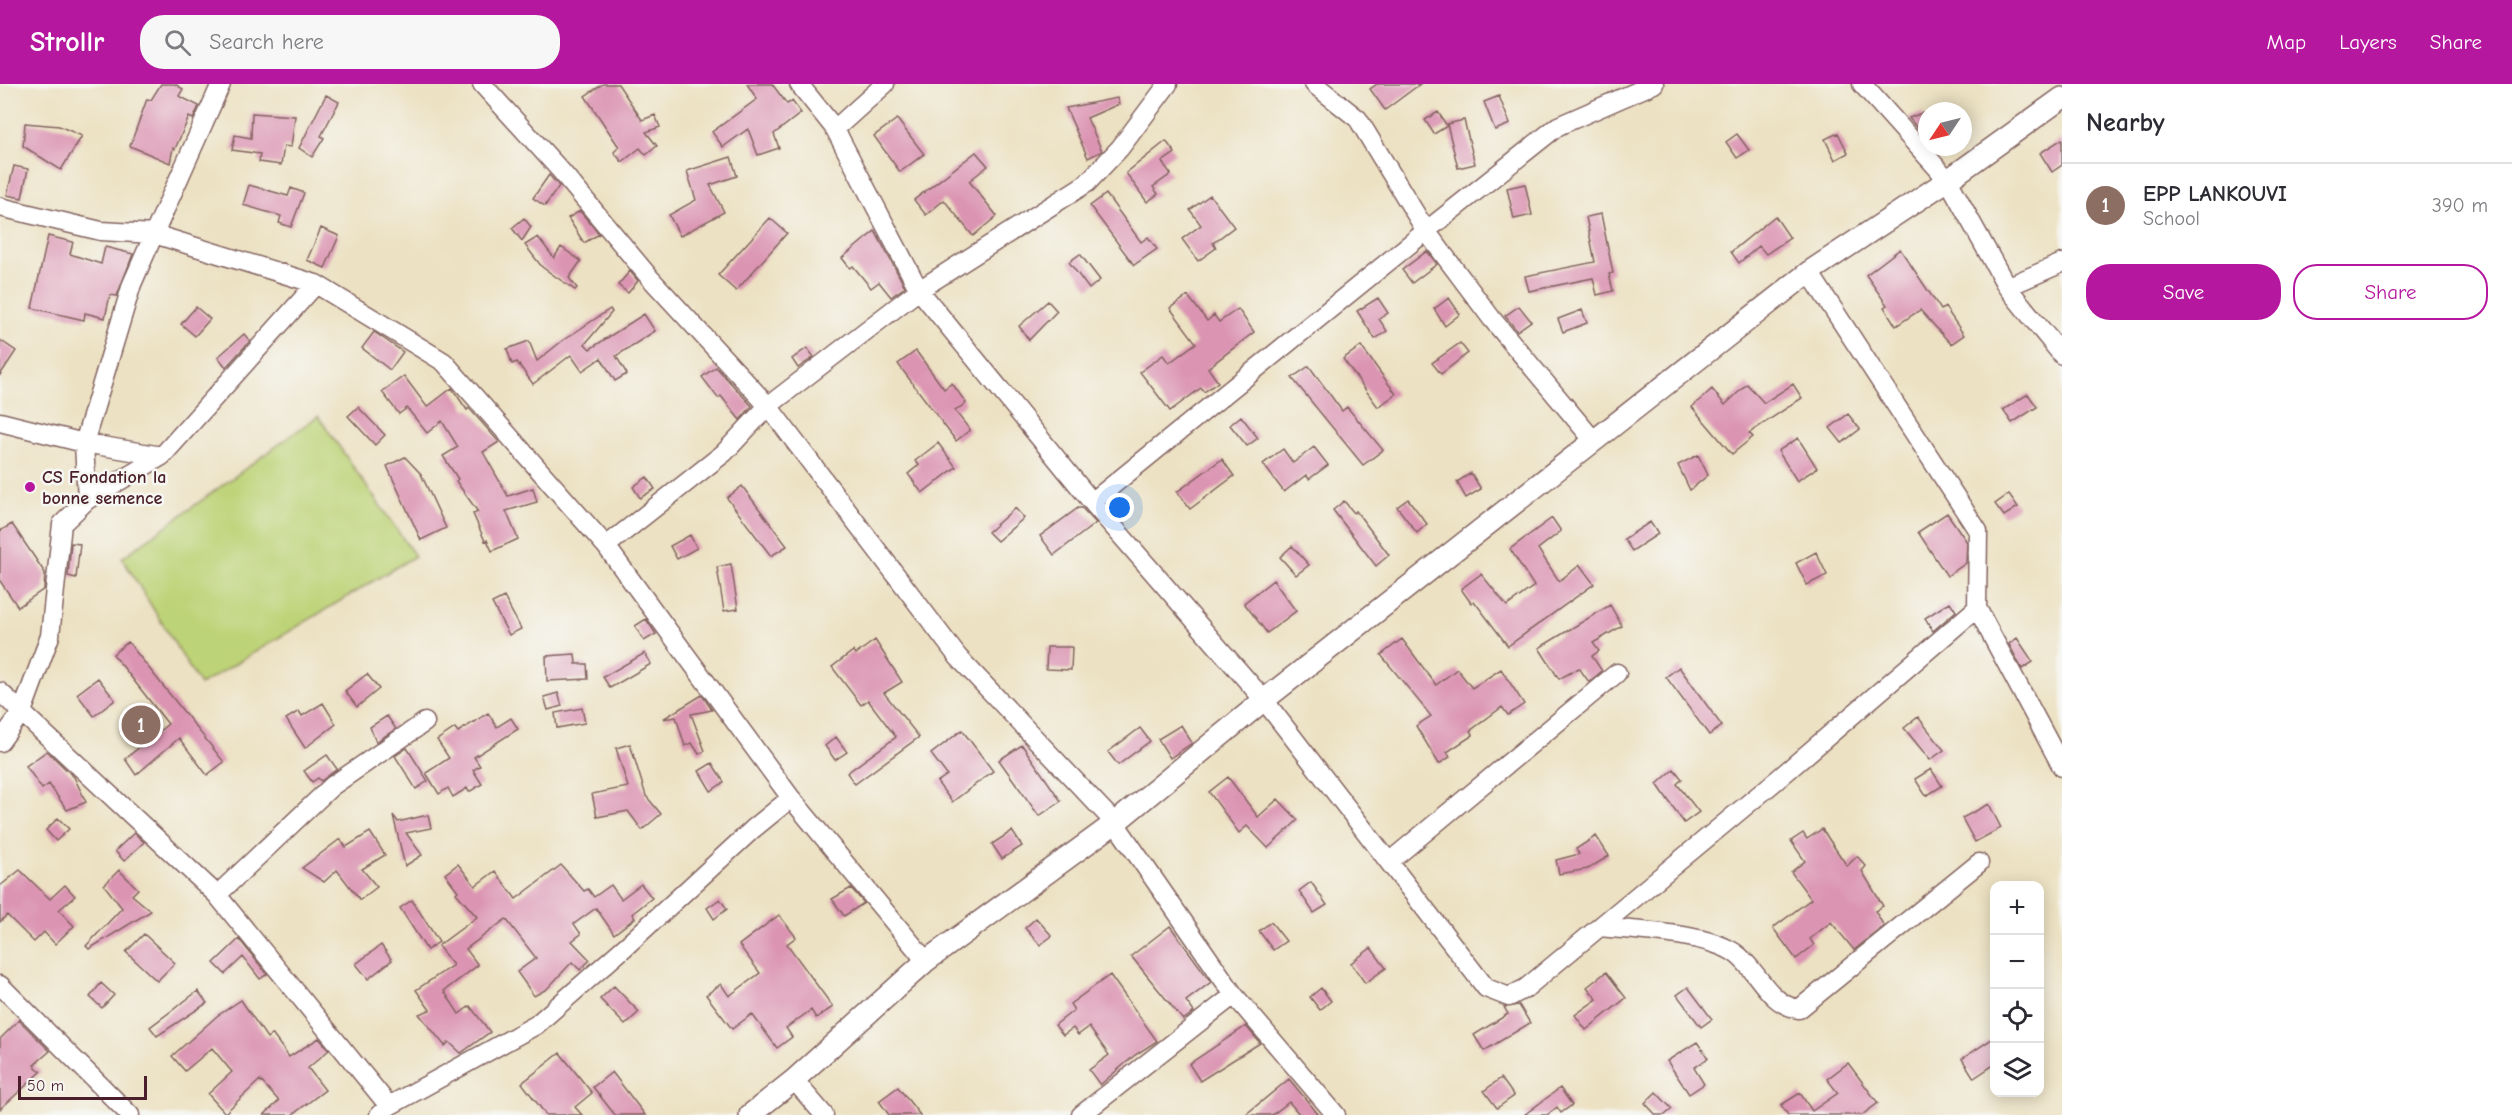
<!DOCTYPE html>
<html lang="en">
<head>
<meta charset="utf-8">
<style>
  :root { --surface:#fff; --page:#f7f7f7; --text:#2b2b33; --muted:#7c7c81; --line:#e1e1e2; --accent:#b5179e }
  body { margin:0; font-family:"Comic Neue",sans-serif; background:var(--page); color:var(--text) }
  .controls { position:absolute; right:18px; bottom:18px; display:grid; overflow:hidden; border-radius:12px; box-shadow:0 3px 15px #0003 }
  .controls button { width:54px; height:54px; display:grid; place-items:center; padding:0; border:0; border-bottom:2px solid var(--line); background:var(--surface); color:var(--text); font:30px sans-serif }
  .compass { position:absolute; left:1918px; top:18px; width:54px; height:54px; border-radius:50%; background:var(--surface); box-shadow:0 3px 15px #0003; rotate:235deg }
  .scale { position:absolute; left:18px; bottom:15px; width:129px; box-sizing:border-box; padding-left:6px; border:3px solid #4a1f2b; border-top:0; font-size:16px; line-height:21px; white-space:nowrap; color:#4a1f2b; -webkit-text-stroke:4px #f6f6f2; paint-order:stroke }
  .you { position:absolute; left:1120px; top:424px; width:21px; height:21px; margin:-15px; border:4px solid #fff; border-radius:50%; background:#1a73e8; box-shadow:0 0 0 9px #1a73e833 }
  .badge { display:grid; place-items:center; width:39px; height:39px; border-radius:50%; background:var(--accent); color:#fff; font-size:20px; font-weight:700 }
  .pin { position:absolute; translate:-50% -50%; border:3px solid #fff; box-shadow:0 2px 6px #0006 }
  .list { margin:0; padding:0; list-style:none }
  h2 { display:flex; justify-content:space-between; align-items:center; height:78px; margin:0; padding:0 24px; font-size:26px }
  h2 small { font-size:20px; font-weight:400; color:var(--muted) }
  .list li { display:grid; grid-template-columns:39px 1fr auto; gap:18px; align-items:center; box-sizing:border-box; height:84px; padding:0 24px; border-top:2px solid var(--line) }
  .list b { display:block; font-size:22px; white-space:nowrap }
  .list p { margin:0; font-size:20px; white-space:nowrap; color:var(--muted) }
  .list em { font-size:20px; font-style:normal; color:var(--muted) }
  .actions { display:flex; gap:12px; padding:18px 24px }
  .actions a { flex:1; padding:14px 0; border:2px solid var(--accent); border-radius:24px; text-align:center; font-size:21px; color:var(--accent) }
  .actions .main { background:var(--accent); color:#fff }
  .icon { flex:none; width:33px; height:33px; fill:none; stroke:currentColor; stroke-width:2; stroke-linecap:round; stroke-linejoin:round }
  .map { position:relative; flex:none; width:2062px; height:1031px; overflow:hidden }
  header { display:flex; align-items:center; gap:36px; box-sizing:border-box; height:84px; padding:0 30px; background:var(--accent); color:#fff }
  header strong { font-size:28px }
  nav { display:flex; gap:33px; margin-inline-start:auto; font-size:21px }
  .search { width:420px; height:54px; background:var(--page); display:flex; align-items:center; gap:15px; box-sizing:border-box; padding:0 21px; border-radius:24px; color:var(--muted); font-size:22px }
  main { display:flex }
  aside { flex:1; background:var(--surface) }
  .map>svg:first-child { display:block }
  .green { fill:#bdd377; stroke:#847951; stroke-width:1.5 }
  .building { fill:#db94b2 }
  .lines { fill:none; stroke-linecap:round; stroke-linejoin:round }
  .minor-casing { stroke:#836360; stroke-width:21 }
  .tertiary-casing { stroke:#836360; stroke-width:24 }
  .minor { stroke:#fff; stroke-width:18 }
  .tertiary { stroke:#fff; stroke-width:21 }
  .poi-dot { fill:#b5179e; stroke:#f6f6f2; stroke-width:2 }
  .labels { text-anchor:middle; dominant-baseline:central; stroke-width:5; stroke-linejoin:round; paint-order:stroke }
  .poi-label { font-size:18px; font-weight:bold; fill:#4a1f2b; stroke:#f6f6f2; text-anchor:start }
</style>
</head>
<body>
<header>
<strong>Strollr</strong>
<div class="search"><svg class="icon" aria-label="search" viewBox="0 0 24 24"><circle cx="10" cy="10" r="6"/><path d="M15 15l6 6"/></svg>Search here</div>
<nav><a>Map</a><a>Layers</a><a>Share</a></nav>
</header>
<main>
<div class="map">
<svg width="2062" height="1031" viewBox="0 0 2062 1031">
  <rect width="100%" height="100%" fill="#f6f6f2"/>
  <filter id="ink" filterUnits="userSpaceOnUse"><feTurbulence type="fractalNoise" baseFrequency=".0167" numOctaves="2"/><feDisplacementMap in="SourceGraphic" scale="12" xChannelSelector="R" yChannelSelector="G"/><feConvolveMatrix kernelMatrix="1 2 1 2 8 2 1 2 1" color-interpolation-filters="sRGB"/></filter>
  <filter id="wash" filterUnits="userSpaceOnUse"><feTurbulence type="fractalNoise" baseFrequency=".008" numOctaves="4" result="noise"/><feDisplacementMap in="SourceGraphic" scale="24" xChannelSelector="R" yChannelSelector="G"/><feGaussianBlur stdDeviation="1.35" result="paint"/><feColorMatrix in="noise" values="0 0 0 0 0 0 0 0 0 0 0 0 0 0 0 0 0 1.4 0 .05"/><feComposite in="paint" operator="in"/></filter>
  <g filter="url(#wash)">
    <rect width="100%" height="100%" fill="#ece1c2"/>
    <path class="green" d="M318,332L415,472L200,601L122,474Z"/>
    <g id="blocks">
      <path class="building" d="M161,0H175L183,5L179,12L199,22L193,35L189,33L175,65L173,64L170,79L130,62L147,15L151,16Z
        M603,0H618L642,36L655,31L660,43L646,48L657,62L646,71L640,64L622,78L614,68L619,63L585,12Z
        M747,0H772L787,20L792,17L801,29L774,50L779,64L758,71L748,45L723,63L712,48L757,15Z
        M1377,0H1420L1385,26L1370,5Z
        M326,11L339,18L321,52L324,54L312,73L299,64Z
        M1499,12L1510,40L1495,46L1484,18Z
        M1117,14L1119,20L1087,34L1102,67L1088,74L1066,24Z
        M1438,28L1447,42L1434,50L1425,36Z
        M252,29L295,32L291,63L284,62L281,81L259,78L260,70L232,66L235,51L251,54Z
        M1922,29L1927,41V56L1909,34Z
        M897,35L924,70L900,88L874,52Z
        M1464,36L1475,80L1458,84L1447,40Z
        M25,39L59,42L82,52L61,86L23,62Z
        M1838,49L1848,69L1835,76L1825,55Z
        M1737,50L1749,66L1737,74L1726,58Z
        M2062,55V81L2052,88L2040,69Z
        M1166,57L1175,69L1162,78L1171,90L1153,103L1158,110L1147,118L1126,89Z
        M976,68L988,82L969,97L997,132L973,152L944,116L926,131L914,116Z
        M731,73L737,92L710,101L724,128L680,152L669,131L696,116L687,87Z
        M14,82L28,85L22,114L7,111Z
        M549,91L559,102L545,122L533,114Z
        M1525,100L1532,131L1514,135L1507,104Z
        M249,101L288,112L291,104L304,109L291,143L279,139L281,132L243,121Z
        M1106,110L1141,158L1148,153L1157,165L1134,181L1090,122Z
        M1210,111L1234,143L1213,159L1216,164L1198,177L1182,155L1201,141L1190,126Z
        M580,127L599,150L584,159L568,134Z
        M1601,130L1613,189L1609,190L1613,207L1597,211L1593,194L1529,207L1525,192L1595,178L1586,133Z
        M1775,132L1790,154L1766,170L1759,162L1739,179L1731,168Z
        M524,134L531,143L522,157L512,144Z
        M770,134L787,149L736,207L718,191Z
        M321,144L339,152L325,184L307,176Z
        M875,147L905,203L891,213L879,198L871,204L853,182L850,184L842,174Z
        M48,152L73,158L70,170L101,180L105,163L133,170L117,212L110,211L105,234L85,229L84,236L32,224Z
        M538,153L554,174L561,163L581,177L569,194L577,204L575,206L542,183L525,161Z
        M1900,165L1941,226L1945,223L1964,251L1951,260L1920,226L1896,242L1884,223L1887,221L1866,191Z
        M1427,167L1437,180L1412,199L1402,186Z
        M1080,170L1100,196L1089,205L1069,178Z
        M630,187L638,197L628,209L618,201Z
        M1188,212L1207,237L1214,231L1219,238L1238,225L1254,248L1208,284L1218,298L1204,308L1201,304L1170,327L1140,288L1163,271L1169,279L1196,259L1170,224Z
        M1378,214L1388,229L1379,235L1387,247L1375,255L1357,227Z
        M1449,214L1460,230L1445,242L1434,225Z
        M1048,217L1057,227L1029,256L1019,242Z
        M1519,222L1531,237L1517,247L1505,232Z
        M196,223L210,235L195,252L181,240Z
        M610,225L612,228L585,260L590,265L644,230L655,247L616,272L627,290L615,297L601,274L582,287L571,271L533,300L517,278L512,280L507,265L529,257L537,277L562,257Z
        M1582,226L1587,239L1563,248L1558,235Z
        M374,248L403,268L390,286L362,264Z
        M244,250L250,257L226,283L218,273Z
        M0,256L16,267L0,291Z
        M1460,259L1468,269L1441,290L1432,279Z
        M1361,262L1396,310L1378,323L1343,275Z
        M807,264L814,273L798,284L792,275Z
        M916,267L944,305L952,299L966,319L955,327L970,346L956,357L898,280Z
        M1309,282L1342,327L1347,323L1383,366L1363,381L1292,294Z
        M716,283L752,322L740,336L721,312L718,314L702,293Z
        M404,292L427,323L452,304L467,326L469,324L499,358L483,368L508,412L533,404L537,418L506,427L518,455L492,467L487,456L485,457L473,430L478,428L456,397L458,395L443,372L458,363L442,337L427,349L407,324L399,330L382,308Z
        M1747,300L1764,319L1793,300L1802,314L1749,349L1753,353L1732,370L1692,323L1712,305L1725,321Z
        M2028,310L2037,323L2012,339L2003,326Z
        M358,323L385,351L375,361L348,332Z
        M1848,330L1860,345L1842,359L1830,344Z
        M1241,332L1258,354L1247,362L1230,341Z
        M1798,354L1817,384L1797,397L1778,367Z
        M938,359L956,383L922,409L908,390L919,381L915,377Z
        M1314,363L1328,381L1309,395L1306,391L1284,408L1263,380L1283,365L1293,379Z
        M1698,371L1708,391L1690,406L1678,381Z
        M405,373L421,390L446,444L421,456L387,382Z
        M1222,375L1234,392L1190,425L1177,408Z
        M1471,389L1481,405L1466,414L1457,398Z
        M647,393L655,405L640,414L633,403Z
        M742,402L787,462L771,472L727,414Z
        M2009,410L2018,423L2004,432L1995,420Z
        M1408,415L1427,440L1417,449L1397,423Z
        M1344,417L1354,429L1356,427L1389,471L1376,482L1333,426Z
        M1015,424L1024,434L997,457L988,448Z
        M1078,424H1082L1096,439L1054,471L1040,452Z
        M1947,429L1967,458L1966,479L1947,492L1918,448Z
        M1552,434L1561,447L1538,465L1559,497L1580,481L1594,500L1508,562L1474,517L1471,519L1461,505L1481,490L1507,522L1534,502L1510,465Z
        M1650,438L1658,450L1632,467L1624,455Z
        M12,440L45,489L44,505L18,523L0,497V447Z
        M690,451L697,464L677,475L670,462Z
        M71,459L80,460L76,494L68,492Z
        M1292,462L1309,481L1296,491L1280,473Z
        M1816,468L1827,491L1807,501L1796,479Z
        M731,480L738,525L724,527L717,483Z
        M1273,496L1296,527L1267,549L1244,519Z
        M504,513L521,545L509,551L492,519Z
        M1950,518L1956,527L1933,547L1925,534Z
        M1610,521L1622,542L1593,559L1599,567L1592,572L1602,587L1589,598L1579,584L1559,595L1539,564Z
        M646,535L656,550L644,557L635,542Z
        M2017,554L2033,578L2022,585L2009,560Z
        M1402,555L1436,601L1457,585L1472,604L1501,585L1524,620L1508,631L1502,623L1470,647L1473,651L1447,668L1450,673L1439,680L1416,642L1431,632L1381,571Z
        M875,556L902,598L884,609L919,653L855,700L847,689L896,653L868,616L861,621L832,583L853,567L856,570Z
        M128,558L224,678L207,691L179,654L136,691L125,675L168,640L113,570Z
        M1047,563H1072L1071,586L1046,585Z
        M645,569L651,580L610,604L603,593Z
        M575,570L576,580H587L588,595L547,597L546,572Z
        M1679,583L1722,642L1709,651L1666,593Z
        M367,590L379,605L357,623L345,607Z
        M98,594L115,616L94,632L77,610Z
        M558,609L562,622L548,626L544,613Z
        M702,611L712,626L691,630L705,667L699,670L692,659L685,662L676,633L663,635Z
        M323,619L336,640L305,664L286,635L299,627L302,632Z
        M582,624L585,639L557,644L555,629Z
        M488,629L497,643L511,634L518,645L474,673L480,682L473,686L482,700L469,708L467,704L453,713L448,704L439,710L426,689L449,674L437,656L455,644L458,648Z
        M387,632L396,645L376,658L370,643Z
        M1918,633L1944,666L1930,676L1904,644Z
        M1181,641L1192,659L1170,674L1158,655Z
        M1140,644L1150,657L1118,681L1108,668Z
        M962,646L993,687L952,718L937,698L947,691L931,670Z
        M836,653L847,668L835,676L825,662Z
        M630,660L646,712L661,730L642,746L628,727L597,733L592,710L628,703L616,664Z
        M1022,661L1061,717L1039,732L999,676Z
        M407,664L428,697L416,705L395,672Z
        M47,667L74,693L86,718L67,726L49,700L42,705L26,682Z
        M327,671L337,685L321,697L318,694L312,698L304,687Z
        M712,679L724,698L711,707L699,687Z
        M1674,685L1682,695L1677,700L1699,728L1684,739L1657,700Z
        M1931,685L1942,702L1926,712L1915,695Z
        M1228,693L1258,733L1278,715L1298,736L1268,764L1247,742L1239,749L1209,708Z
        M1989,720L2001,744L1975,758L1962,734Z
        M393,731L398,738L428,731L431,744L406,749L422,771L405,782Z
        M58,734L69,745L56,757L46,746Z
        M1822,745L1847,782L1857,772L1866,782L1862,787L1883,822L1875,827L1884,842L1854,866L1831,838L1810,855L1814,861L1796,875L1773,844L1811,815L1791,788L1805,777L1791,757L1803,749L1807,755Z
        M1012,747L1022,762L1002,775L992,760Z
        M370,748L385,771L362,785L377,803L360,816L337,786L324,798L302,784L340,755L346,763Z
        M134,749L144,758L124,777L115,767Z
        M1596,752L1609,772L1588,785L1559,790L1556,776L1579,770L1576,765Z
        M458,780L475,802L495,787L516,815L561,781L584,807L588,805L594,813L611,801L621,815L641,800L652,814L632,830L635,834L614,850L596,824L574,840L581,850L572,857L590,876L580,886L572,878L547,905L534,912L517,888L536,874L506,835L466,865L478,881L444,907L459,930L470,922L490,948L461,969L449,958L445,962L419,930L430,926L416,906L453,881L438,862L477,833L456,809L458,807L445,790Z
        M20,786L50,815L65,801L75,812L59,826L74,842L55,860L44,848L34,858L7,831L0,838V802Z
        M119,786L138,805L132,811L151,827L89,865L86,862L122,824L104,801Z
        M1311,798L1327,821L1314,829L1299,807Z
        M851,804L864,819L844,832L832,815Z
        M720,815L727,825L714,835L707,824Z
        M412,816L439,858L427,866L400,824Z
        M779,831L796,853L787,860L833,923L816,934L811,926L786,944L792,953L777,964L752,930L732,945L706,911L721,900L729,912L760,889L739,861Z
        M1036,834L1052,852L1040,861L1025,844Z
        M1271,838L1286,857L1273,866L1259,847Z
        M1170,842L1211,898L1186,917L1194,928L1183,936L1131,872Z
        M144,850L175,879L157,897L126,868Z
        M239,855L267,890L260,895L243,873L225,890L214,879Z
        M381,861L392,876L368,895L356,880Z
        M1371,864L1386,884L1365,899L1351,879Z
        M1606,888L1626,914L1586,946L1575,931L1597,915L1587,903Z
        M1110,891L1157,957L1135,971L1100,1001L1089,986L1109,971L1089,943L1078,951L1073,944L1063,951L1055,941L1074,926L1070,920Z
        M101,899L114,911L102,924L90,913Z
        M614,902L639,928L625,941L600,915Z
        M1688,903L1712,935L1701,943L1677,911Z
        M1321,904L1331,917L1320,926L1310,913Z
        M198,907L207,919L157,952L150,943Z
        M241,916L267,954L272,950L289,973L319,954L329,966L308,984L325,1006L292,1031H264L279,1017L260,996L225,1029L208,1010L232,988L212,964L185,987L172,972L217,932Z
        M1519,921L1530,939L1484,967L1474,951L1508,930L1504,923Z
        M19,936L50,967L34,981L41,988L0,1025V955Z
        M1246,942L1260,959L1200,997L1189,980Z
        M1995,953V980L1974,994L1962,975Z
        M1697,958L1708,974L1694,984L1704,1000L1689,1010L1667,977Z
        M560,969L592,1009L575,1023L582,1031H546L522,999Z
        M1848,979L1878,1019L1862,1031H1788L1781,1021L1800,1009L1812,1027L1838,1009L1827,995Z
        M612,988L645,1031H615L593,1003Z
        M1501,994L1514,1012L1497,1024L1484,1007Z
        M1289,995L1319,1031H1300L1289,1018L1272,1031H1245Z
        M898,1003L920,1031H889L879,1017Z
        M1560,1004L1572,1021L1561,1029L1557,1023L1547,1031H1524Z
        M1656,1008L1672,1025L1665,1031H1656L1645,1019Z"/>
    </g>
  </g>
  <g filter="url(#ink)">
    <use href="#blocks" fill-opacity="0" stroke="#836360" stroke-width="1.5"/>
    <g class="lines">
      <defs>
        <path id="minor" d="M221,0L154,150L316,200L444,278L606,462L791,714L926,877
          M482,0L561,87L650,194L768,322L958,573L1115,739L1234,911
          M799,0L835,45L919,206L1092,418L1264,616L1486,904L1509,913L1526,904L1778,695L1977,524
          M1314,0L1358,35L1426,147L1558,42L1654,0
          M1862,0L1948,96L2007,203L2062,271
          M835,45L885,0
          M0,123L101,147L154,150L132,200L84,359L87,416
          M1809,188L1978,447L1977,524L2062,683
          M2007,203L2062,179
          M0,338L84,359L162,372
          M1092,418L1426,147L1492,235L1594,357
          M606,462L724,369L768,322L919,206L1087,99L1120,64L1168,0
          M0,608L217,811L389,1022
          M0,658L22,628L50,552L62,440L87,416L162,372L316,200
          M1389,778L1617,589
          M217,811L332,702L425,638
          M1601,843C1637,847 1705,849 1735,869C1758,885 1768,921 1799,925L1979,779
          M0,901L130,1031
          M794,996L824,1031
          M379,1031L389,1022L536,941L625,863L753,745L791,714
          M1081,1031L1234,911L1336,1031"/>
        <path id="tertiary" d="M750,1031L794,996L926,877L1115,739L1264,616L1809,188L1948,96L2062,14"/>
      </defs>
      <use href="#minor" class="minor-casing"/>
      <use href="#tertiary" class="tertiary-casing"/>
      <use href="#minor" class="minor"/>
      <use href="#tertiary" class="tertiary"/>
    </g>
  </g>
  <circle class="poi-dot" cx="30" cy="403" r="6"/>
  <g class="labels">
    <g class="poi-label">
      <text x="42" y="393">CS Fondation la<tspan x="42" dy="21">bonne semence</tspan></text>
    </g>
  </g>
</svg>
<div class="controls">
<button>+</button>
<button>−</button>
<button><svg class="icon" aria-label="locate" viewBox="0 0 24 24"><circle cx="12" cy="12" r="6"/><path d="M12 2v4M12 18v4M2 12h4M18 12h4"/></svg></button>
<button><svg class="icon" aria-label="layers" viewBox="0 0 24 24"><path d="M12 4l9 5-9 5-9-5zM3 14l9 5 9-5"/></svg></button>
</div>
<svg class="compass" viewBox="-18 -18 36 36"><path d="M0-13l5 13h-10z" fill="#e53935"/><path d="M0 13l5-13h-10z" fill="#7c7c81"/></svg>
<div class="scale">50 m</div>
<div class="you"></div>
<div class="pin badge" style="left:141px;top:641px;background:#8d6e63">1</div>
</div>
<aside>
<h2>Nearby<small></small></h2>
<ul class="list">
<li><span class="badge" style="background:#8d6e63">1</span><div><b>EPP LANKOUVI</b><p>School</p></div><em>390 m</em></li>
</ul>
<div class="actions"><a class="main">Save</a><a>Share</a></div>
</aside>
</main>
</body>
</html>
